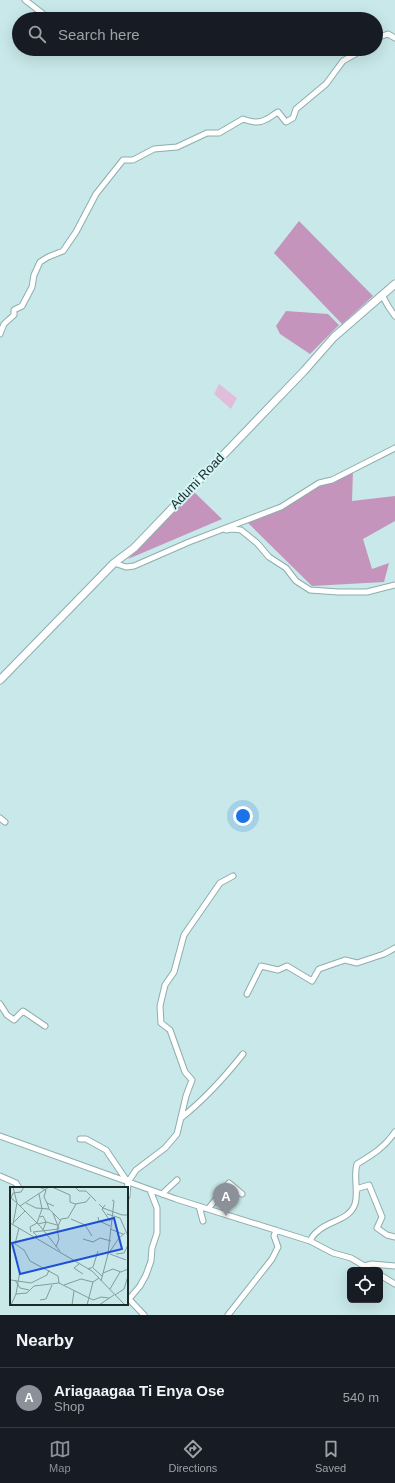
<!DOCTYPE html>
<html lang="en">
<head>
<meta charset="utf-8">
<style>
  :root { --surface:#171b24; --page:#20242c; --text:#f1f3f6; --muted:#9ea1a6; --line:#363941; --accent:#8c9099 }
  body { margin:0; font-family:Helvetica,sans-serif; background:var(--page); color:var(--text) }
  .controls { position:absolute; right:12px; bottom:12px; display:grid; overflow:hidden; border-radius:6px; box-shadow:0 4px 16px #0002 }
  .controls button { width:36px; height:36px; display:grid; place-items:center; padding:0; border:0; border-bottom:1px solid var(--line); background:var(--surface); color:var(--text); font:20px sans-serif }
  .you { position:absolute; left:243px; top:816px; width:14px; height:14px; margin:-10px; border:3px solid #fff; border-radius:50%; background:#1a73e8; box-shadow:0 0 0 6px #1a73e833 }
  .badge { display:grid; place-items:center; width:26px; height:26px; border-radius:50%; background:var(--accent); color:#fff; font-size:13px; font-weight:700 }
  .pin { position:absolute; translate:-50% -33px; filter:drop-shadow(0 1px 2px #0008) }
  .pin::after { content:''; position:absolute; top:21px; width:14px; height:12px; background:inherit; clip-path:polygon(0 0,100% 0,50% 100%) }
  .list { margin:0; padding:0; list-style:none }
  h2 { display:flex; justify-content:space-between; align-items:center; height:52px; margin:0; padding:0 16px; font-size:17px }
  h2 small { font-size:13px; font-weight:400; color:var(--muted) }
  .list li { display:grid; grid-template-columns:26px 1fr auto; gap:12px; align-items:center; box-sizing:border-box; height:60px; padding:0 16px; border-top:1px solid var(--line) }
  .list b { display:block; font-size:15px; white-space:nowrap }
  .list p { margin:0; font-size:13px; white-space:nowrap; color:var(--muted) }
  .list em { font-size:13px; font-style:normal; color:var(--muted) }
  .icon { flex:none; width:22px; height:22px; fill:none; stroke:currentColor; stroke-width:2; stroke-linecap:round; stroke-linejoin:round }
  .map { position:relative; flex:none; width:395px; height:1315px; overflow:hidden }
  .search { position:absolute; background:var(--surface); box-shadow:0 4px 16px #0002; left:12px; right:12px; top:12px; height:44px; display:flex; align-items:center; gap:10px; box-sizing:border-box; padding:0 14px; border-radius:22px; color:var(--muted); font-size:15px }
  .sheet { height:112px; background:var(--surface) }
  nav { display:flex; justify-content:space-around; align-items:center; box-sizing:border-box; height:56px; border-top:1px solid var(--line); background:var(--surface); font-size:11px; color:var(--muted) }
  nav a { display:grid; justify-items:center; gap:2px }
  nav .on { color:var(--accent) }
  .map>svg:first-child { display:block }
  .green { fill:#e2bddb }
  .forest { fill:#c594bc }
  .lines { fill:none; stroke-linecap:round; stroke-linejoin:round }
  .minor-casing { stroke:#8eadad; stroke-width:7 }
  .secondary-casing { stroke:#8eadad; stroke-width:9 }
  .minor { stroke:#fff; stroke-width:5 }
  .secondary { stroke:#fff; stroke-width:7 }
  .labels { text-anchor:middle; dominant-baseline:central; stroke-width:4; stroke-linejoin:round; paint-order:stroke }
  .street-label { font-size:13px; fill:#1c2929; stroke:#d5f6f6 }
  .inset-road { fill:none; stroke:#839c9c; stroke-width:1 }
  .view { fill:#1d4ed8; fill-opacity:0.15; stroke:#1d4ed8; stroke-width:2 }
  .inset-edge { fill:none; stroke:#1c2929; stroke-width:2 }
</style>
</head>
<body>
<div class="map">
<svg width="395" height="1315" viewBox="0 0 395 1315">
  <rect width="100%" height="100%" fill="#c8e8e9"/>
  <path class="green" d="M219,384L237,398L231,409L214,394Z"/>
  <path class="forest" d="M299,221L373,296L342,324L274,253Z
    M286,311L328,314L339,325L310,354L280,334L276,326Z
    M353,470L352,501L395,496V521L363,539L372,569L389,563L384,582L312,586L247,522Z
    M194,492L222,519L128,559Z"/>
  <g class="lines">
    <defs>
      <path id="minor" d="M25,0L42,13
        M376,38L388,34L395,38
        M382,295L388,306L395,316
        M0,334L4,324L14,315V310L22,306L32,287L34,275L40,262L48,257L63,251L76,232L96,194L123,160H133L154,149L177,147L207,133H219L243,119C252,122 258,124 267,119C271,117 274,114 278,112L286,122L293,118L296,109L326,84L343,61L364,49
        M226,530L232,529L241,530L257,543L269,557L286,568L296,581L310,590L338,592H367L395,585
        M114,563L126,567L134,566L189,542L281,507L319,483L332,480L395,448
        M0,818L5,822
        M247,994L261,966L278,970L287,966L312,981L319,969L345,960L357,963L384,954L395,948
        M0,1004L7,1015L14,1020L23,1011L45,1026
        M181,1118C205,1099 224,1078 243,1054
        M0,1136L176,1199L310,1241L333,1253L351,1258L371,1270
        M80,1139H86L106,1150L127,1181
        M0,1176L16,1183L19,1188
        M356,1189L369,1185L382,1217L377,1228L387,1235L395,1237
        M162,1194L177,1180
        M127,1196L128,1182L136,1170L165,1148L177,1134L186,1096L192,1080L185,1072L170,1030L161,1023L160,1006L165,985L174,972L184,935L220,883L233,876
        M199,1206L203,1221
        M208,1209L229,1183L242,1194
        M310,1241C312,1237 315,1233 318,1231C329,1220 349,1221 355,1204C359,1191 353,1177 357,1164C372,1155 385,1147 395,1132
        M364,1266L372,1264L395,1266
        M380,1275L395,1284
        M127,1297L144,1315
        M129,1299L140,1286L146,1275L151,1261L152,1248L157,1233V1208L150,1190
        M228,1315L272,1259L278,1247L274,1236L276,1230"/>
      <path id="secondary" d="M0,680L114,563L134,548L304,371L334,337L395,284"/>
    </defs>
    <use href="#minor" class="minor-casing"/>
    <use href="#secondary" class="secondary-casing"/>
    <use href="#minor" class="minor"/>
    <use href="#secondary" class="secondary"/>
  </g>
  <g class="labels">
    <g class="street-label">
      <text transform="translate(197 481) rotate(-46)">Adumi Road</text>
    </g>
  </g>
  <g transform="translate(10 1187)">
    <rect width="118" height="118" fill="#c8e8e9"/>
    <path class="inset-road" d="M3,0L7,16L30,39L50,64M29,0L36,3L34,10L37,16L44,19M42,0L60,8V15L65,17L76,15L80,10M65,0L69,4H76L86,14M0,10L7,16L3,37M1,11L3,6L11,5L14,0M16,16L26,21L39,22M37,16L39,22L50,33M89,17L93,21L112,28H118M95,18L92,22L100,34M10,19L39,0M97,27L110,31L118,49M30,30L33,29L36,35L33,43M88,30L89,34L100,39M61,32L75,38L82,49M0,36L82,84L115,118M3,36L15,24M27,36L32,22L29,7M28,37L36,35L47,38M9,41L5,57L14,63L20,74L48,89L49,96M100,42L113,47M21,45L20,40L27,36M26,51L27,49L23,45L49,42L43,26M73,52L83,55L90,51L101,54M46,60L49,52L47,42L51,32L58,31L66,17M100,67L116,73M106,67L114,66L118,58M97,69L109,51L115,46M69,77L64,81L73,87M83,81L92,89M78,82L83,80L88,64M93,86L103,82L111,85L118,82M1,93L21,96L37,88L39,83M5,93L10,101L19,103M91,94L98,67L104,14L102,13M54,98L71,92L83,95M100,102L110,85M6,107L10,84M105,108L114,102L118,89M30,113L36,112L42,98M1,118L6,107L17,106L24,99L49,96L83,113L91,110L99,111M62,118L64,104M77,118L83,95L89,91M89,118L104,108"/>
    <path class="view" d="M104,31L112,62L10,87L2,56Z"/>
    <rect width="118" height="118" class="inset-edge"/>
  </g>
</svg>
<div class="controls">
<button><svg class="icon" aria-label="locate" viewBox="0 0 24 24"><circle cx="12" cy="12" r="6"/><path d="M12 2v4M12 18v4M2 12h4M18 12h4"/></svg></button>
</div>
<div class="you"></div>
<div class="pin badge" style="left:226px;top:1216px">A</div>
<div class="search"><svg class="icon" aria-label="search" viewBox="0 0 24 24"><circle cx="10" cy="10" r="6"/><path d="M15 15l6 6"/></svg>Search here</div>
</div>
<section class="sheet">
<h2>Nearby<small></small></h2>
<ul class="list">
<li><span class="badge">A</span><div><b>Ariagaagaa Ti Enya Ose</b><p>Shop</p></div><em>540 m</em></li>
</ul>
</section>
<nav>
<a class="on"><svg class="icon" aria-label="map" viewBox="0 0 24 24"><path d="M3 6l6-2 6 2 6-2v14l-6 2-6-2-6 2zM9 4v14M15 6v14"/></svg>Map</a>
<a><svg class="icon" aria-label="directions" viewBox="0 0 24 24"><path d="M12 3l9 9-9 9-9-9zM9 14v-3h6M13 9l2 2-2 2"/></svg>Directions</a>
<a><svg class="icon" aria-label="saved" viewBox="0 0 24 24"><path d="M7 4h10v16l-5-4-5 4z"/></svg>Saved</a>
</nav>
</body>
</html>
